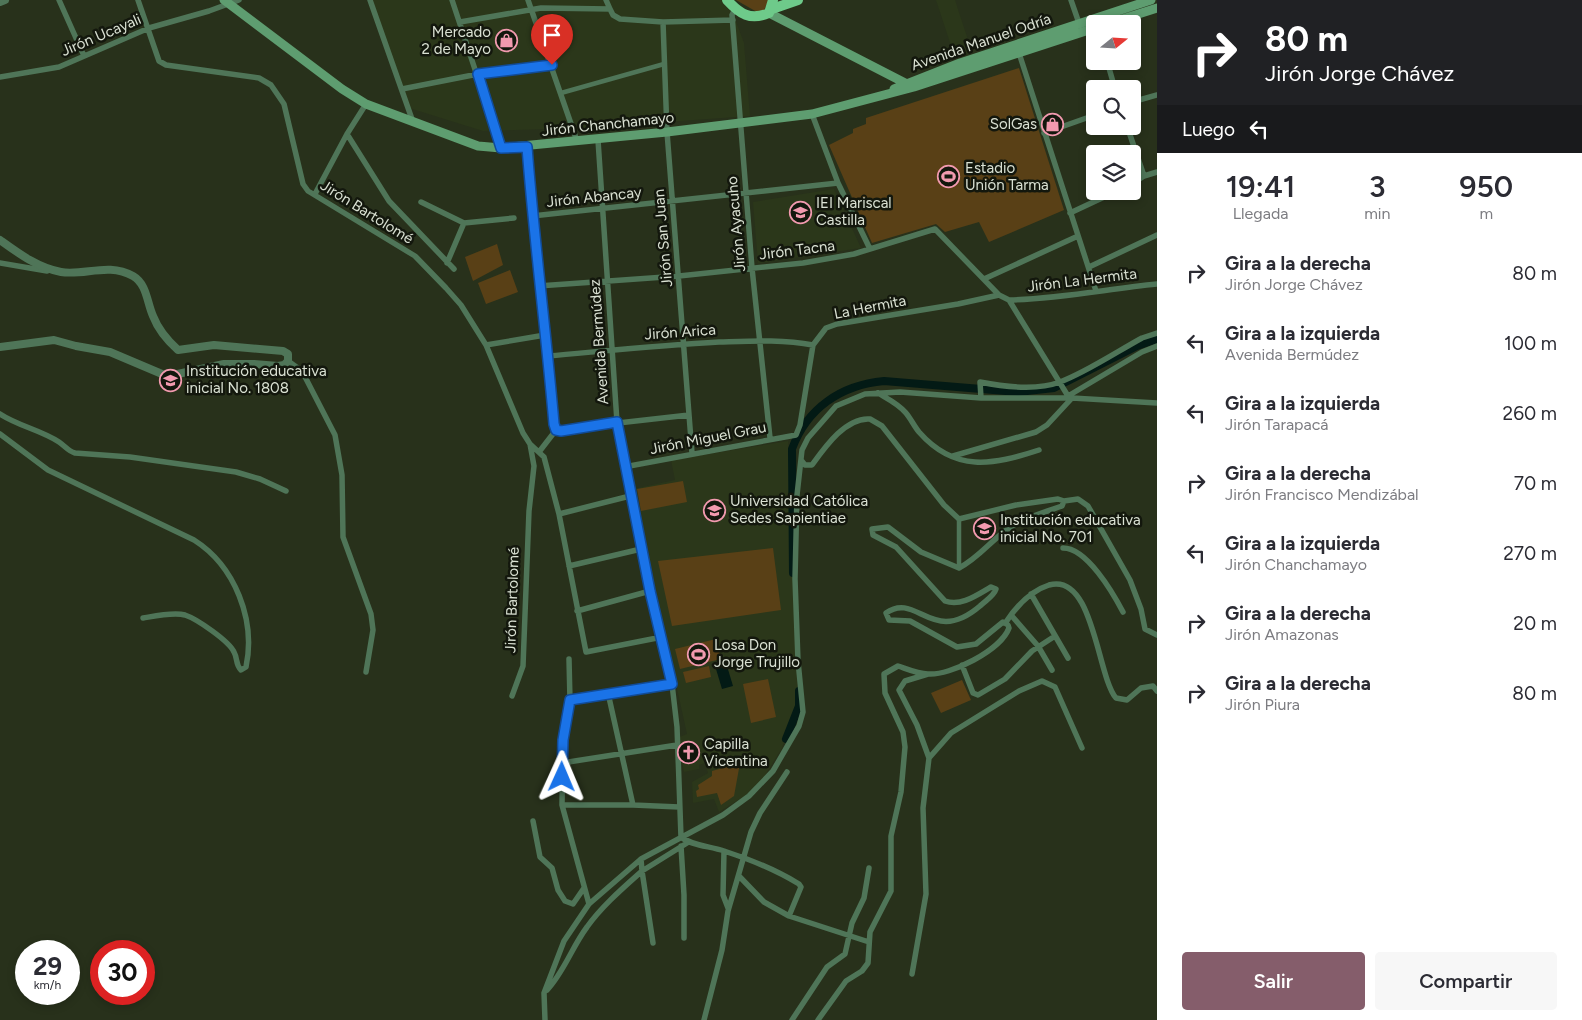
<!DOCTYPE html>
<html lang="es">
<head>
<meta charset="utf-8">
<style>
	body { margin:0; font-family:Figtree,sans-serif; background:#f7f7f7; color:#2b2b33; height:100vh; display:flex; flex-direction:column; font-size:19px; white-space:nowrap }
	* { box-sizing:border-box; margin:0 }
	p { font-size:16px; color:#7c7c81 }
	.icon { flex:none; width:28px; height:28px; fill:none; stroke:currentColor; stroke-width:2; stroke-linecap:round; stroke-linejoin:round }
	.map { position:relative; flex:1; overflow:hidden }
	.drawer { display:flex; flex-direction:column; background:#fff; width:425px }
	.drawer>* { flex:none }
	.top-card { background:#202124; color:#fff; overflow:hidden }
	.needle { width:32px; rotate:72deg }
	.buttons { position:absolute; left:1086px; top:15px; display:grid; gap:10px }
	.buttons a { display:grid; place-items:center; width:55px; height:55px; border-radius:5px; background:#fff; box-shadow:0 2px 8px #0003; font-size:25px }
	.speed { position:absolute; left:15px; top:940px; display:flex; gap:10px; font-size:25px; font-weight:700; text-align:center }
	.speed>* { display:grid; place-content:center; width:65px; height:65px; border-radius:50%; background:#fff; box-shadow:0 2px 8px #0003; line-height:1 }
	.speed small { font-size:12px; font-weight:400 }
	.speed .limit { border:8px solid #d22; background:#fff; color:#111 }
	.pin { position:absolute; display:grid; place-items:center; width:42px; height:42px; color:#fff; margin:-51px -21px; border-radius:50% 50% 50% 0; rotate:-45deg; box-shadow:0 0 5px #0007 }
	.pin .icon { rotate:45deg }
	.me { position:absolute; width:55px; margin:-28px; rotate:1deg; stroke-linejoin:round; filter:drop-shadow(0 0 4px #0008) }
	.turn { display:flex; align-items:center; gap:18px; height:105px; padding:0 25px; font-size:22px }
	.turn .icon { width:65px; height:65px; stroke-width:2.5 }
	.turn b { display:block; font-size:35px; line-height:42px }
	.then { display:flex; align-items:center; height:48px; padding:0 25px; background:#0003; gap:10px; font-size:19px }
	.eta { display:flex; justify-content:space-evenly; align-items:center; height:85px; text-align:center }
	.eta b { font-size:30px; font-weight:600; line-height:35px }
	.action { display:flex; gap:10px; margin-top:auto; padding:10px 25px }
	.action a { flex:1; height:58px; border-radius:5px; background:#855d6b; color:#fff; font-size:20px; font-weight:600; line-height:58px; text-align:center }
	.action a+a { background:#f7f7f7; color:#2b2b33 }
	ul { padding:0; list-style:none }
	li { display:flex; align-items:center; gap:15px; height:70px; padding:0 25px }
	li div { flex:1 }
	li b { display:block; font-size:19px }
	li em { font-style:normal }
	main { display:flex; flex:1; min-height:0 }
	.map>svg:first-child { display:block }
</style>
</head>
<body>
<main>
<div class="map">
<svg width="1157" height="1020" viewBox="0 0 1157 1020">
	<rect width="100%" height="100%" fill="#28311b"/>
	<path fill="#2b371a" d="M369,0H728L744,43L750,116L582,128L483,131L406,107Z
		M936,0H955L972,52L955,58Z
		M834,189L861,248L758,263L753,202Z
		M788,441L798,699L782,748L764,777L745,796L719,812L714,799L693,803L692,782L708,773L705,763L699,765V769L684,772L677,738L687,734L633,489L675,480L671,460Z"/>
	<path fill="#594016" d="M736,0H769L764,10L757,12Z
		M1019,68L1064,210L989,242L979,222L945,232L936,224L872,243L829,145L853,133V129L866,124V118Z
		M497,244L503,265L473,281L465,257Z
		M510,270L518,292L486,304L478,283Z
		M683,481L687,502L641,511L637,489Z
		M773,548L781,610L672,626L658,561Z
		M716,639L721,659L680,669L675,649Z
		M709,666L711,677L686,683L683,672Z
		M768,679L776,717L751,723L743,684Z
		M962,680L971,700L941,713L931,693Z
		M740,763L734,796L721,805L717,793L697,797L696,791L699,789L698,785L712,776V771Z"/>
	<path fill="#031a15" d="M727,666L733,686L722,689L716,669Z"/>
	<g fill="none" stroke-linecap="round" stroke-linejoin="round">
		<path stroke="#031a15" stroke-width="8" d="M793,573L792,449C807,408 841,385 884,381L1018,392L1054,388L1137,346L1157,339
			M786,739L799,706V691"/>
		<path stroke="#4f7558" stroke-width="4.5" d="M561,93L664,64
			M959,519V568"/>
		<path stroke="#4f7558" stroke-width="5.5" d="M59,0L84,56
			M138,0L159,61L166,65L259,78L271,85L284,104L303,184L308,191L415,256L446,288L461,305L486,345L523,433L530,444L544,457L559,514L586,652L662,637
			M370,0L413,122
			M452,0L501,148
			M528,0L577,141
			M606,0L610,9
			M1071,0L1080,26
			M735,9L732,15L752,268L770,438
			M460,22L541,8L610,9L613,15L620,19L663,22L733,20
			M663,22L667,132L692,453
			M1019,53L1096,291
			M1107,61L1115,89
			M0,77L59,67L149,28L209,11L239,0
			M402,89L478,74L552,65
			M1132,102L1157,95
			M812,114L838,183L870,249
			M1127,126L1144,176
			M1044,133L1095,115
			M347,134L389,201L454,269
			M598,140L617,422L650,591L672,684L677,727L681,837
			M527,147L538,286L556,430
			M1132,184L1144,176L1157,172
			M315,194L347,134L366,104
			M421,202L464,223
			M1070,213L1117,191
			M532,216L838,183
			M464,223L514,218
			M0,263L47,271
			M447,263L464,223
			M1089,267L1157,235
			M984,279L1078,236
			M538,286L679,276L803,263L854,254L935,229L999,295L1009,300L1068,396L1072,398
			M1009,300C1059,299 1107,289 1157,284
			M486,345L545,335
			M548,356C605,351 662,345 719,342C750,341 782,339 813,345
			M288,361L302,371L335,435L342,475L343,537L371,614L373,630L366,672
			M878,393C888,399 899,404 906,413C911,419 914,426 919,432C955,473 993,465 1039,450
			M1068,396L1142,352L1157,346
			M981,398L980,382C1005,387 1036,391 1060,382C1085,373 1118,351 1142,338L1157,333
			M0,414C18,426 41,430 59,442C65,446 68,451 75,453L130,457L236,472L260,479L286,491
			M556,430L689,415
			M0,434L48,470L194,540C235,566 256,620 246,667L241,670C235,664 238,659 234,652C229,641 197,619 185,615C173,612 155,616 143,618
			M539,452L556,430
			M953,456L1036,432L1047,425L1072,398
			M801,460L805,465H812C825,447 846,417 870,419L882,426L944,505L959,519L1016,505L1058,499L1064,501L1062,506C1042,513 1021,519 1005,531C989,543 977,559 959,568L921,552L888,527L872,529L873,535L896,547L945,601C961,607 977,595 991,587L996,589C994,596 986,600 980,606C932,647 917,591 886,613L889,620L910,621L957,647L976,644L1003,622L1008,625L1009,628C1001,650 950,676 928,674C918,674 907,669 898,666L884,674L885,693L903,732L905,747L901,792L891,836V891L870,932L868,963L862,971L846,981L818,1020
			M624,467L796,435L800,425L813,345L826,328L837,324L958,304L999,295
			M1064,501L1078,499L1088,506L1130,580L1141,609L1145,629L1157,635
			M559,514L630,496
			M1063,548C1087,548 1113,593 1123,612
			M569,566L641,549
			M1031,594L1068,658
			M577,611L650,591
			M1011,615L1038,646L1052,670
			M1006,622C1016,607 1030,591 1049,585C1094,572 1097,676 1116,698L1127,700L1141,688L1153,686L1157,691
			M569,659L570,701L563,740L562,805L589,904
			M962,665L973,693L978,695L1005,679L1032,651L1055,636
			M608,693L633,805
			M512,696L523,666L529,511L534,466L530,444
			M570,701L672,684
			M929,758L951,733L1019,691L1042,681L1055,687L1082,748
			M562,763L677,745
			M562,805H633L679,807
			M533,821L540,857L552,868L558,890L565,901L573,904L584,888
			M681,837C692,846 710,846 724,851C749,859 776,870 799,884L801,887L789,916
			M681,846L684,895V938
			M724,851L723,895L728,908
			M739,876L764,902L789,916L869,942
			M653,943L642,871L687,843
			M912,974L926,894L923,808L929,758L917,725L899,690L905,681L928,674
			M547,990C564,972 572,947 587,927C602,906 623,888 642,871L641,859
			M545,1020L544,993L564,941L589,904L641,859L723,815L749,796L773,771L799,726L803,712L798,661L795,579L797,495L802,450L808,438L836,406L865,394L900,392L981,398H1072L1157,403
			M704,1020L722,950L728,911L751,832L760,813L787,772
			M792,1020L827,967L845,954L852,923L864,898L869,868"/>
		<path stroke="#4f7558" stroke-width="8" d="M0,2L5,0
			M0,240C18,253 38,268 61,272C85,276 108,262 133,276C147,284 147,303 153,316C158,329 168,341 178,350L214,345L283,351L288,354V361L284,365L278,366L254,364H224L173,375L162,374L110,352L76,346L54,340L0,347"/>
		<path stroke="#5e9d70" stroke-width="9" d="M224,0L342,89L366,104L478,146L501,148L667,132L812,114L914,87L1095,28
			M769,13L909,85
			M1107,24L1157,8
			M894,89L960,63L1151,0"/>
		<path stroke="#6eca8a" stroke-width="10" d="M727,0C740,14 750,21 769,13L773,0
			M772,9L798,0"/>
	</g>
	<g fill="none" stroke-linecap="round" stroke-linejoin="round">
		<defs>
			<path id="route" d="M552,65L478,74L501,148L527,147C534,239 546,331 554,424L556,430L561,431L617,422L650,591L672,684L570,700L563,740L562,777"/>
		</defs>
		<use href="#route" stroke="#114b97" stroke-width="12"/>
		<use href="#route" stroke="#1a73e8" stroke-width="9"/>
	</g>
	<defs>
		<symbol id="shop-ring" viewBox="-11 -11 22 22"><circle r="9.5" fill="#13170d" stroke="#f29aaf" stroke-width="1.5"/><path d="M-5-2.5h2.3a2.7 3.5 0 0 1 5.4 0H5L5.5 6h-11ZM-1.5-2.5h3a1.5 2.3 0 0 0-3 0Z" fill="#f29aaf"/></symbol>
		<symbol id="stadium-ring" viewBox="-11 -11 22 22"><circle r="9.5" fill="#13170d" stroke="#f29aaf" stroke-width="1.5"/><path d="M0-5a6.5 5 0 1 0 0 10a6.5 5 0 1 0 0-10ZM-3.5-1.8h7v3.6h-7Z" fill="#f29aaf"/></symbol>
		<symbol id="school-ring" viewBox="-11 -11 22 22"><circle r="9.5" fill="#13170d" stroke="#f29aaf" stroke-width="1.5"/><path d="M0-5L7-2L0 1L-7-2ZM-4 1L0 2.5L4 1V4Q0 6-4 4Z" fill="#f29aaf"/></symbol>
		<symbol id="university-ring" viewBox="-11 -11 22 22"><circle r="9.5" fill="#13170d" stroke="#f29aaf" stroke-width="1.5"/><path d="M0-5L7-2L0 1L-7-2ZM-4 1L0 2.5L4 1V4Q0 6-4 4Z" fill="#f29aaf"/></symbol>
		<symbol id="church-ring" viewBox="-11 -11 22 22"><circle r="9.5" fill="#13170d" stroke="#f29aaf" stroke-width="1.5"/><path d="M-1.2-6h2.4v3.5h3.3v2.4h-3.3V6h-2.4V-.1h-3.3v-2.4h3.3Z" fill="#f29aaf"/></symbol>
	</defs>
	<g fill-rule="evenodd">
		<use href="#shop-ring" x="494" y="28" width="25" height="25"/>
		<use href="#shop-ring" x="1040" y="112" width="25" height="25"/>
		<use href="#stadium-ring" x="936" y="164" width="25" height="25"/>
		<use href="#school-ring" x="788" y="200" width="25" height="25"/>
		<use href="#school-ring" x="158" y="368" width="25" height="25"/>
		<use href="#university-ring" x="702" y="498" width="25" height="25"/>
		<use href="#school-ring" x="972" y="516" width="25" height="25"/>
		<use href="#stadium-ring" x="686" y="642" width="25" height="25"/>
		<use href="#church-ring" x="676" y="740" width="25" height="25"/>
	</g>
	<g text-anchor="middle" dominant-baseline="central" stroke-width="5" stroke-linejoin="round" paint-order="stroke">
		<g font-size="15" fill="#dae1d3" stroke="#13170d" text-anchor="start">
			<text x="491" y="32" text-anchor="end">Mercado<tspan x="491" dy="17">2 de Mayo</tspan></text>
			<text x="1037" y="124" text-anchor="end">SolGas</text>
			<text x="965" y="168">Estadio<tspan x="965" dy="17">Unión Tarma</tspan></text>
			<text x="816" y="203">IEI Mariscal<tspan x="816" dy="17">Castilla</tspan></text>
			<text x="186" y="371">Institución educativa<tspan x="186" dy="17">inicial No. 1808</tspan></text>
			<text x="730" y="501">Universidad Católica<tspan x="730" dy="17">Sedes Sapientiae</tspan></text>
			<text x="1000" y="520">Institución educativa<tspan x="1000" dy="17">inicial No. 701</tspan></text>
			<text x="714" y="645">Losa Don<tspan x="714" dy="17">Jorge Trujillo</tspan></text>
			<text x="704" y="744">Capilla<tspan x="704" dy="17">Vicentina</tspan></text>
		</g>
		<g font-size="15" fill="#dae1d3" stroke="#13170d">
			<text transform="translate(101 35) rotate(-23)">Jirón Ucayali</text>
			<text transform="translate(981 42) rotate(-19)">Avenida Manuel Odría</text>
			<text transform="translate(608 124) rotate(-6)">Jirón Chanchamayo</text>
			<text transform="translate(594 197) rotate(-6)">Jirón Abancay</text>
			<text transform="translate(367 212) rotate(32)">Jirón Bartolomé</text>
			<text transform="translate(736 224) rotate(-95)">Jirón Ayacuho</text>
			<text transform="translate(663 238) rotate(-95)">Jirón San Juan</text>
			<text transform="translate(797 250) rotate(-7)">Jirón Tacna</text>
			<text transform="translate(1082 280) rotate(-7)">Jirón La Hermita</text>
			<text transform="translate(870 307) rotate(-11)">La Hermita</text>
			<text transform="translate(680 332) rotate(-4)">Jirón Arica</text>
			<text transform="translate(599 342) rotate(-94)">Avenida Bermúdez</text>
			<text transform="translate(708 438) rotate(-11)">Jirón Miguel Grau</text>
			<text transform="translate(512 600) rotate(-88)">Jirón Bartolomé</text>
		</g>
	</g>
</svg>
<div class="buttons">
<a><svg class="needle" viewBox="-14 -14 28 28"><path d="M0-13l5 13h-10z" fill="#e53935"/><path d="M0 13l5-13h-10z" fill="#7c7c81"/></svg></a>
<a><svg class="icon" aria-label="search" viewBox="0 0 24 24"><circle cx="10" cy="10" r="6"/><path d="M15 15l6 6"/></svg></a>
<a><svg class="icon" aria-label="layers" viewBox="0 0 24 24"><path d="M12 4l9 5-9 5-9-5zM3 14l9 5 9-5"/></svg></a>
</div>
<div class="speed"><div>29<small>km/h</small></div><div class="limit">30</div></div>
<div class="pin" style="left:552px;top:65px;background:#d93025"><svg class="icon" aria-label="arrive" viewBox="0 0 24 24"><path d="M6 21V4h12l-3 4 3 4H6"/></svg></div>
<svg class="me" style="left:562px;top:777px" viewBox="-20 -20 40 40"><path d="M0-17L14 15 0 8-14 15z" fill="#1a73e8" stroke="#fff" stroke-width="4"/></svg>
</div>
<section class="drawer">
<div class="top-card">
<div class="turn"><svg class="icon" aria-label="right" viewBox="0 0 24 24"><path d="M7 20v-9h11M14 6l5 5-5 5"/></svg><div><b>80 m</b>Jirón Jorge Chávez</div></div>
<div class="then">Luego<svg class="icon" aria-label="left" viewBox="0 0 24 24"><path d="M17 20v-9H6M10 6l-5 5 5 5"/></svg></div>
</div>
<div class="eta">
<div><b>19:41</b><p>Llegada</p></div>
<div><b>3</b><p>min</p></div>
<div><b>950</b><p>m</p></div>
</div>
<ul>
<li><svg class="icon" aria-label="right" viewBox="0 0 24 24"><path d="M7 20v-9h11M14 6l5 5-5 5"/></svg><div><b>Gira a la derecha</b><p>Jirón Jorge Chávez</p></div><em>80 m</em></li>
<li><svg class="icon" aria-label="left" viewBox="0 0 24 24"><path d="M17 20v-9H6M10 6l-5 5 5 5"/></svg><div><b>Gira a la izquierda</b><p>Avenida Bermúdez</p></div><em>100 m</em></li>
<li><svg class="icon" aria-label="left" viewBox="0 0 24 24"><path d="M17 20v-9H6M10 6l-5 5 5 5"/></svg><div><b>Gira a la izquierda</b><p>Jirón Tarapacá</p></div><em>260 m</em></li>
<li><svg class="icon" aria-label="right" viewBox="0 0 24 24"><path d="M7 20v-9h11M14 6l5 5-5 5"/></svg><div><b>Gira a la derecha</b><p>Jirón Francisco Mendizábal</p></div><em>70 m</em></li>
<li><svg class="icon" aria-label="left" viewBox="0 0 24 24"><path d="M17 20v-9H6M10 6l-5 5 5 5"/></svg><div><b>Gira a la izquierda</b><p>Jirón Chanchamayo</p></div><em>270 m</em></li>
<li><svg class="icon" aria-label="right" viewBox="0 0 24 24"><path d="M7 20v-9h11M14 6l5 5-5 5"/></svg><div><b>Gira a la derecha</b><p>Jirón Amazonas</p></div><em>20 m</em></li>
<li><svg class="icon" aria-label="right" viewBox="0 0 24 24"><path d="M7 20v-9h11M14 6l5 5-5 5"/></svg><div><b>Gira a la derecha</b><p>Jirón Piura</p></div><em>80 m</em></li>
</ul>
<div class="action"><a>Salir</a><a>Compartir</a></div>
</section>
</main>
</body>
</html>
